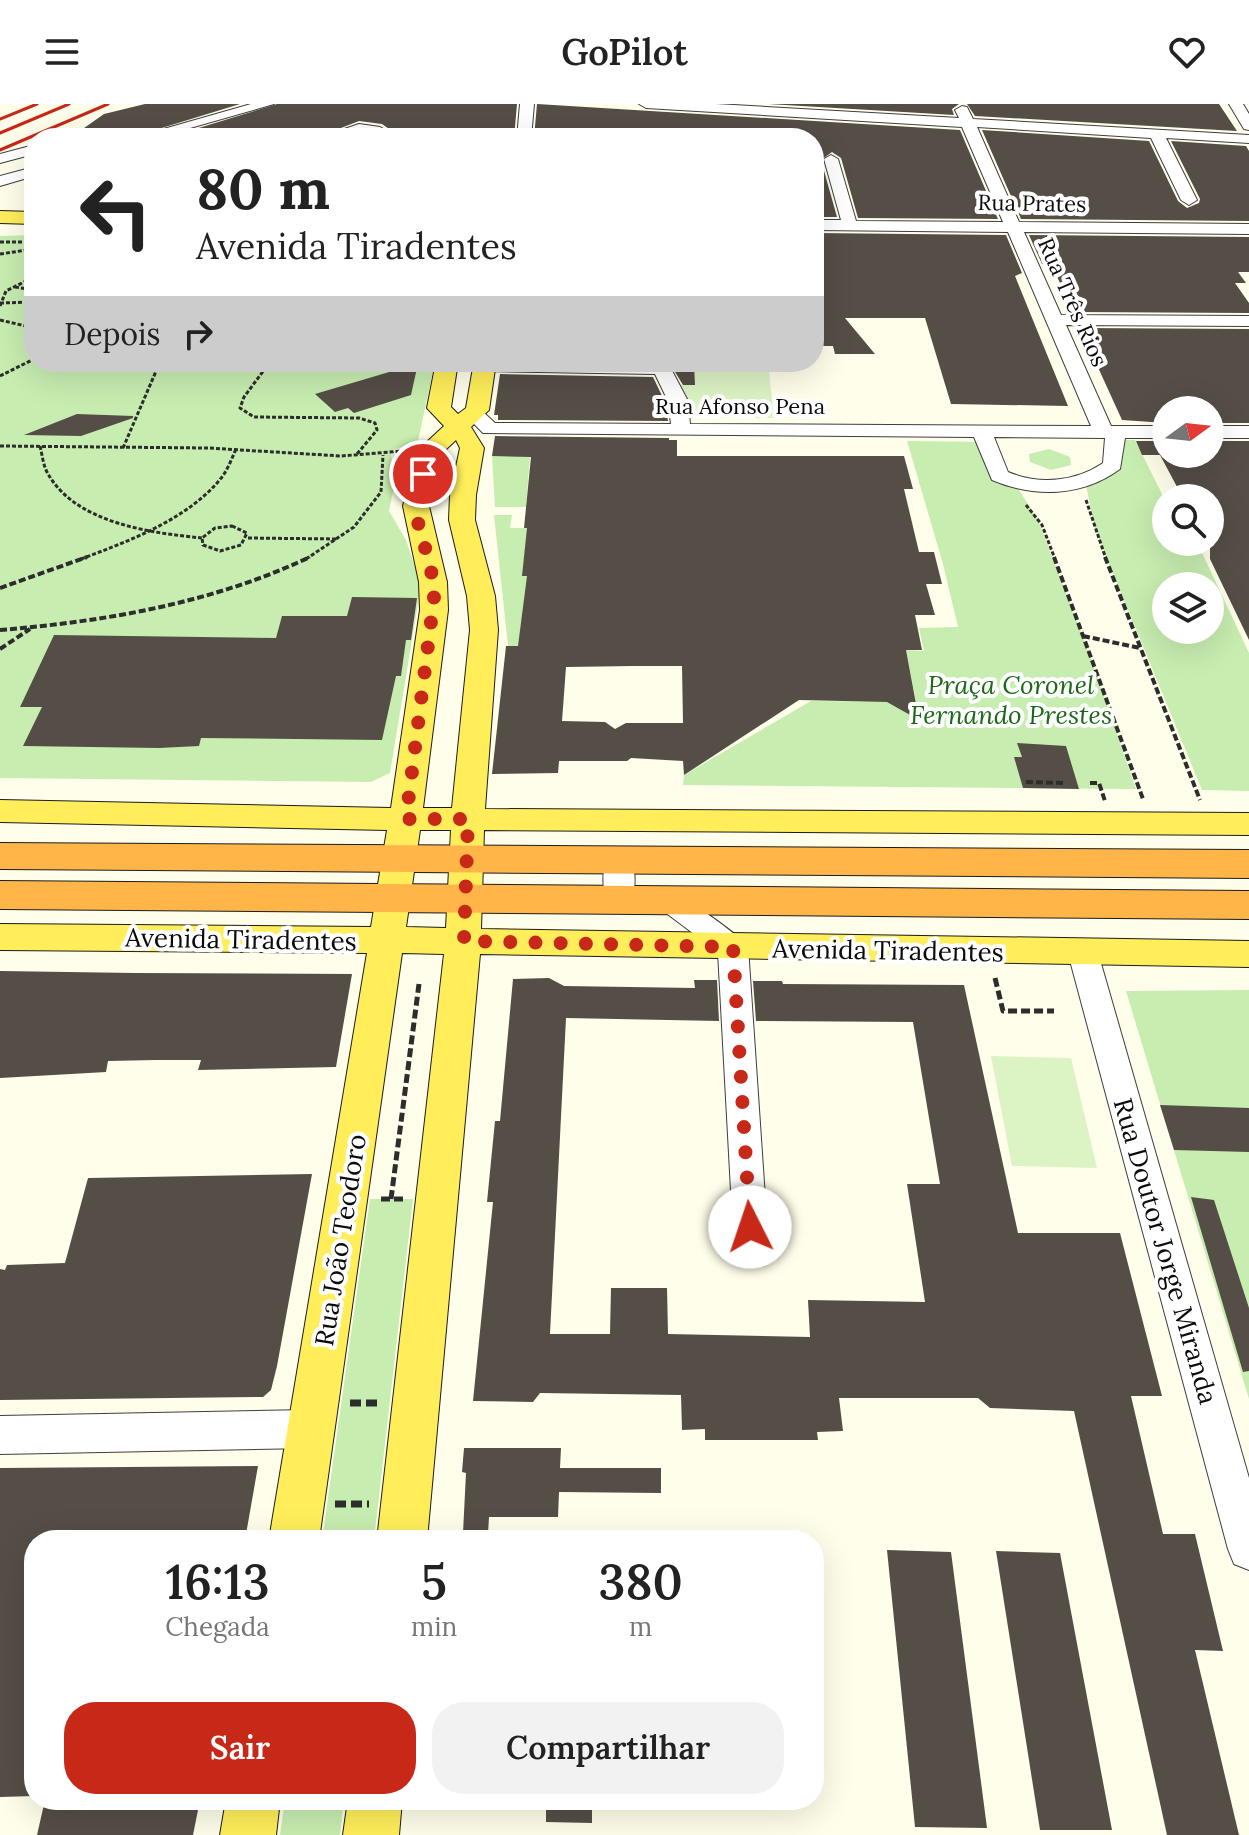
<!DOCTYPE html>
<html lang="pt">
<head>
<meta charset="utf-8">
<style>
	body { margin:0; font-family:Lora,serif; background:#f2f2f2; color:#222; height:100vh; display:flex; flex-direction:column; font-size:30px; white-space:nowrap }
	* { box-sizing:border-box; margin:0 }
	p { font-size:26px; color:#767676 }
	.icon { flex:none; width:44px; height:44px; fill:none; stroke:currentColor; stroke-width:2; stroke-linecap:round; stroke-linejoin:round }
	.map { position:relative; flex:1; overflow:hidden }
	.details { position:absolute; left:24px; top:1426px; width:800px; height:280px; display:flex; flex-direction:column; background:#fff; border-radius:32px; box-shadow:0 8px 32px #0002 }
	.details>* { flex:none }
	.hud { position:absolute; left:24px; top:24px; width:800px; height:244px; border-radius:32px; box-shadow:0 8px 32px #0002; background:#fff; color:#222; overflow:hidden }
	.needle { width:52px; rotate:75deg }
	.fabs { position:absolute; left:1152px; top:292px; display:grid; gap:16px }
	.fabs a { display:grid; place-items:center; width:72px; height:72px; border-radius:50%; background:#fff; box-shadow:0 8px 32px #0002; font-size:40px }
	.pin { position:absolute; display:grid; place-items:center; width:68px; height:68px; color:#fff; margin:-34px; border:4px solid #fff; border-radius:50%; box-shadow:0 2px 8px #0007 }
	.me { position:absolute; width:88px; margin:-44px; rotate:356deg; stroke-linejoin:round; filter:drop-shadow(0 0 6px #0008) }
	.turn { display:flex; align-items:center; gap:28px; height:168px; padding:0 40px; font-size:36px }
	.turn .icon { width:104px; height:104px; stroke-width:2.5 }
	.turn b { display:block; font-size:56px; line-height:68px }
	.then { display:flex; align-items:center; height:76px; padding:0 40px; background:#0003; gap:16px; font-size:30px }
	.eta { display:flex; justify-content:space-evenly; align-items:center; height:136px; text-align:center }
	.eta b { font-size:48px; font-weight:600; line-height:56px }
	.action { display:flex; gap:16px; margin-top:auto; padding:16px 40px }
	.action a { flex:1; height:92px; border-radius:32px; background:#c72818; color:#fff; font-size:32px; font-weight:600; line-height:92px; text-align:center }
	.action a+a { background:#f2f2f2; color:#222 }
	header { display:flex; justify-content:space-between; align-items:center; height:104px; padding:0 40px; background:#fff; font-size:36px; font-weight:600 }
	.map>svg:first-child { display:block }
</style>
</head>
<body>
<header><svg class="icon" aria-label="menu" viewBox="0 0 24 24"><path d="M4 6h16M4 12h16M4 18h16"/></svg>GoPilot<svg class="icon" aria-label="heart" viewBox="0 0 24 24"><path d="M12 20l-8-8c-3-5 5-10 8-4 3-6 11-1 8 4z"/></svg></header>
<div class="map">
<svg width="1249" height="1731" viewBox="0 0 1249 1731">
	<rect width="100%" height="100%" fill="#fffeea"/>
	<path fill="#c7edb0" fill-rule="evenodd" d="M34,131V258H435L418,337L391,347L392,360L397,368L389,407L406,436L421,481L390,669L371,678L0,674V132Z
		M1123,336H1135L1166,398V438H1197L1249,549V687L1202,686L1095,425L1085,376L1110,365ZM1166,482H1210V526H1166Z
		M907,337L989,338L1038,416L1091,555L1136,685L683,681L684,671L811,597L916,598L906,546L924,547L919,524L958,523L943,460Z
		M1049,345L1070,353L1071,361L1051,366L1030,358L1029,350Z
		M492,352H530L526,403H495Z
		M494,411H512L510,424H532L521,542H508Z
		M1249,886V1295L1126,887Z
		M370,1095H413L374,1436H322Z
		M285,1696H344L340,1731H280Z"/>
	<path fill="#dcf3c3" d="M694,258H768L774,314L686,313L678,281H695Z
		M991,952L1071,954L1097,1064L1012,1062Z"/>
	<path fill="#554e47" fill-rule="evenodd" d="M145,0H240L129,34H80L77,29L104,10Z
		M277,0H517L514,34H402L382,20L359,17L315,34H166Z
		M537,0L960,26L998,115L858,114L841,54L832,48L821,56L837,113H814V34H534Z
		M768,0H959L952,5L954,11Z
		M967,0H1219L1237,27L975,12Z
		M982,26L1149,37L1178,97L1187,104L1199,99L1200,95L1171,37L1246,42L1249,47V117L1021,115Z
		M814,129L1006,131L1022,169L1015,172L1068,302L951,300L925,214H845L875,250H835L833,242H814Z
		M1029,131L1249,133V168H1238L1246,179H1235L1249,199V209L1073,208L1050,157L1042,160Z
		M1080,224L1249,225V319H1210V306H1166V319L1122,316Z
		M669,258H694L695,281H683Z
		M417,264L411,291L354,309L348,304L335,308L315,290L396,266Z
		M500,270L653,273L665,298L668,317L498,316V311H494Z
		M77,310L133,312V314L81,332L24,331Z
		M495,332L669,334V336H677V352H904L913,385H904L919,448H934L942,480H926L935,511H915L922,546H906L919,616L887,598L799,596L684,671L683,657L631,654L627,657H559L558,669L492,670L506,542H518L527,472H522L527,424H524L531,353L492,352ZM633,562H682L683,619H626L615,625L605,618L562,617L566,563Z
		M1136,337H1166V350H1210V337H1249V536L1210,455V394H1183L1160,351H1142Z
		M352,493L417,494L411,536H406L401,572H396L382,636L201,634L199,642L159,644L23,642L42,603H20L54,531L276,534L282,512H347Z
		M1017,639L1066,642L1079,685L1023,684L1014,653H1022Z
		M0,867L135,869L352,870L336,963L198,966L201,956H156L108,957L106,968L0,974Z
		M549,874L564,882L695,884L694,876H717L719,917L566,914L550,1230H610L611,1184H667L668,1230L810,1233L808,1196L925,1198L907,1080H940L913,918L756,917L753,877H782L783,880L964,881L1018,1129H1120L1162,1292H1131L1163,1430H1195L1223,1547L1195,1546L1239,1731H1167L1074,1307L990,1304L978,1294H839L843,1327L817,1328L818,1336H705V1325L682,1326L681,1291L540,1289L533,1298L473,1297L493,1098H487L495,1017H500L513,875Z
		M1160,1001L1249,1004V1048L1174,1046Z
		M312,1070L277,1262L271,1286L263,1293L0,1296V1165L5,1166L7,1161L65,1159L88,1074Z
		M1191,1093L1214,1096L1249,1204V1267L1243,1268Z
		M464,1344H561L560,1364H661V1389L559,1388L558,1413H489L488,1430L463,1429L466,1369L462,1368Z
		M258,1362L245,1436H34V1692L0,1693V1364Z
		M887,1446L951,1448L987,1724L915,1723Z
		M996,1447L1060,1449L1112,1726H1040Z
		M45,1696H200L193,1731H37Z
		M546,1696H592V1719L546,1718Z"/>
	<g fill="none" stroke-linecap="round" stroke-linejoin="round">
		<defs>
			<path id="minor" d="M251,0H274L155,34H132Z
				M520,0H534L531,34H517Z
				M639,0H716L959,14L955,6L962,2L967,3L973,15L1249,31V39L1166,34L1197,96L1189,101L1181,96L1151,34L977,23L1019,118L1249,120V130L1024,128L1061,211L1249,212V222L1066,221L1111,322H1166V334H1125L1120,365C1082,393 1034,394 992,376L974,333L483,329L464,310L467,306H481L495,319L671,320L668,297L655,270L484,267L477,265V258L669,261L688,297L690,320L1091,322L1008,128L814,126V116H841L824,55L831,51L838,55L856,117L1003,118L962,23L646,4ZM994,333L1105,334L1103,359C1075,378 1039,381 1008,368Z
				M1229,0H1243L1249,10V26L1244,25Z
				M359,20L380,23L399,34H382L367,28L318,34Z
				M69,30L75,31L77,34H62Z
				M34,41V50L0,59V50Z
				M34,63V72L0,82V72Z
				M1210,322H1249V334H1210Z
				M619,744L629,747C636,760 637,790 629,802L619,805L609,802C601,790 602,760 609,747Z
				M668,786C680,789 742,833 748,843L767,1123L762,1134L750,1138L738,1134L733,1123L718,848L658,803L654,796L658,789Z
				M1083,838L1093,841L1098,849L1249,1374V1466L1234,1460L1228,1445L1068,849L1073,841Z
				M311,1306L325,1312L330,1325L325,1338L311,1344L0,1350V1312Z"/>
			<path id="major" d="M0,107L34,108V120L0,119Z
				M436,258H458L451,303L458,310L466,304L474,258H496L489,306L471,323L484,344L476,391L475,416L495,492L498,526L485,705L1249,709V731L484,726L481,825L1249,837V863L480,850L427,1436H377L444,850L402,849L319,1436H269L367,849L0,846V820L371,823L387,726L0,718V696L391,704L420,506L419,478L403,402L416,348L444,322L427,304ZM456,336L460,344L450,391L449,416L467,492L470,526L452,704H423L448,506L447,478L429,402L440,351ZM420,726H451L446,824L406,823Z
				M226,1696H280L276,1731H220Z
				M348,1696H402L399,1731H343Z"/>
			<path id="highway" d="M0,739L1249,746V774L0,765Z
				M0,777L1249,787V815L0,805Z"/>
		</defs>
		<use href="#minor" stroke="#3e3e3e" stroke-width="2"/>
		<use href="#major" stroke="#1c1c1c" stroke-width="2"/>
		<use href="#highway" stroke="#1c1c1c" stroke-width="2"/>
		<path stroke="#2d2d2d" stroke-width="3" stroke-dasharray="4 2" stroke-linecap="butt" d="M0,138H34
			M0,150L34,145
			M15,183L34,186
			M0,199L34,198
			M0,202L6,187L34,173
			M0,216L34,224
			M270,258L244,293L240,304L254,313L359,314L375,319L377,326L357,350
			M0,272L34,255
			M0,342L208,344L341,352L402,347
			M40,342C42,350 43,359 46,366C72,419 151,429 202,434
			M123,344L160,258
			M1086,396L1106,455
			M1026,401L1042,421L1055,455
			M232,422L247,429L241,441L220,447L203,441L202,434L215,424Z
			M248,434L338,435
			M81,455C129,437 189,415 222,373C228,365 232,354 236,345
			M306,455L354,423L381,388L383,351"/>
		<path stroke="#2d2d2d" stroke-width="4" stroke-dasharray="7 3" stroke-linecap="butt" d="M1054,453L1143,695
			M1105,453L1200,696
			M0,484L87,453
			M0,526C108,517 212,499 310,453
			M1083,532L1140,544
			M0,545L30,525
			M1026,678L1063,679
			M1090,679H1099L1105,697"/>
		<path stroke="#2d2d2d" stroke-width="5" stroke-dasharray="9 4" stroke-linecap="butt" d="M995,874L1003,907H1054
			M381,1095H403
			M391,1095L419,880"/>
		<path stroke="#2d2d2d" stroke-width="7" stroke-dasharray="11 5" stroke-linecap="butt" d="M350,1299H380
			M335,1400H369"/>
		<use href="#minor" fill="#fff" fill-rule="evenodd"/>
		<use href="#major" fill="#ffee5a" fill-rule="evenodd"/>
		<use href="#highway" fill="#ffb548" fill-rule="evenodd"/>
		<path stroke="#c72818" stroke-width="3" d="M0,15L37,0
			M0,29L69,0
			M0,46L108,0"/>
	</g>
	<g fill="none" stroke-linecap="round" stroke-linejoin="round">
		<path stroke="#c72818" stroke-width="14" stroke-dasharray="0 25.2" d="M423,370L417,415L431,465L434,494L406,715H468L464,837L733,843L750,1123"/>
	</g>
	<g text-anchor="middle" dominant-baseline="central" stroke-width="8" stroke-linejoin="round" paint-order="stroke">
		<g font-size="22" fill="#0b0b0b" stroke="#fff">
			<text transform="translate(1032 99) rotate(1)">Rua Prates</text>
			<text transform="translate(1073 198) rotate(66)">Rua Três Rios</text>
			<text x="740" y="302">Rua Afonso Pena</text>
		</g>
		<g font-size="26" font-style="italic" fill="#1c6817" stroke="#fff">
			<text x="1011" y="580">Praça Coronel<tspan x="1011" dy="30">Fernando Prestes</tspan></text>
		</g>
		<g font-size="26" fill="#0b0b0b" stroke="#fff">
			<text transform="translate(241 835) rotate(1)">Avenida Tiradentes</text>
			<text transform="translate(888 846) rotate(1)">Avenida Tiradentes</text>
			<text transform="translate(340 1136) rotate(-81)">Rua João Teodoro</text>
			<text transform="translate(1166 1147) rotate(74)">Rua Doutor Jorge Miranda</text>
		</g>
	</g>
</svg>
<div class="fabs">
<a><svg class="needle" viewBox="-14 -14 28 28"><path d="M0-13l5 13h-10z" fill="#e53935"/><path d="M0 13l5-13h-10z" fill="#767676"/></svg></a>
<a><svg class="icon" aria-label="search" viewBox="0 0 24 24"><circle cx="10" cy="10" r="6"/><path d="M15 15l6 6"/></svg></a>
<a><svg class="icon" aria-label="layers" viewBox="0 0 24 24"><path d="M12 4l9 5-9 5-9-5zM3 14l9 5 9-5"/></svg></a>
</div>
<div class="pin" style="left:423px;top:370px;background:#d93025"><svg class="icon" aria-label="arrive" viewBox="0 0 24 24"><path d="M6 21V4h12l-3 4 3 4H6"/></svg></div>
<svg class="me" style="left:750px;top:1123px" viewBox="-20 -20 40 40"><circle r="19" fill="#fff"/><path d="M0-13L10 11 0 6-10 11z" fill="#c72818"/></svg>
<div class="hud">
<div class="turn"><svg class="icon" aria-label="left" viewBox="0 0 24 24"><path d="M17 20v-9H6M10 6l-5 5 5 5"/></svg><div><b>80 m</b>Avenida Tiradentes</div></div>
<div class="then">Depois<svg class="icon" aria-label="right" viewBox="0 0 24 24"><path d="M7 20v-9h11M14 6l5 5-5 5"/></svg></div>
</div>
<section class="details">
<div class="eta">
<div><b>16:13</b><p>Chegada</p></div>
<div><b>5</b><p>min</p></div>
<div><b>380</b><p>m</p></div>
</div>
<div class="action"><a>Sair</a><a>Compartilhar</a></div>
</section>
</div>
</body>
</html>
